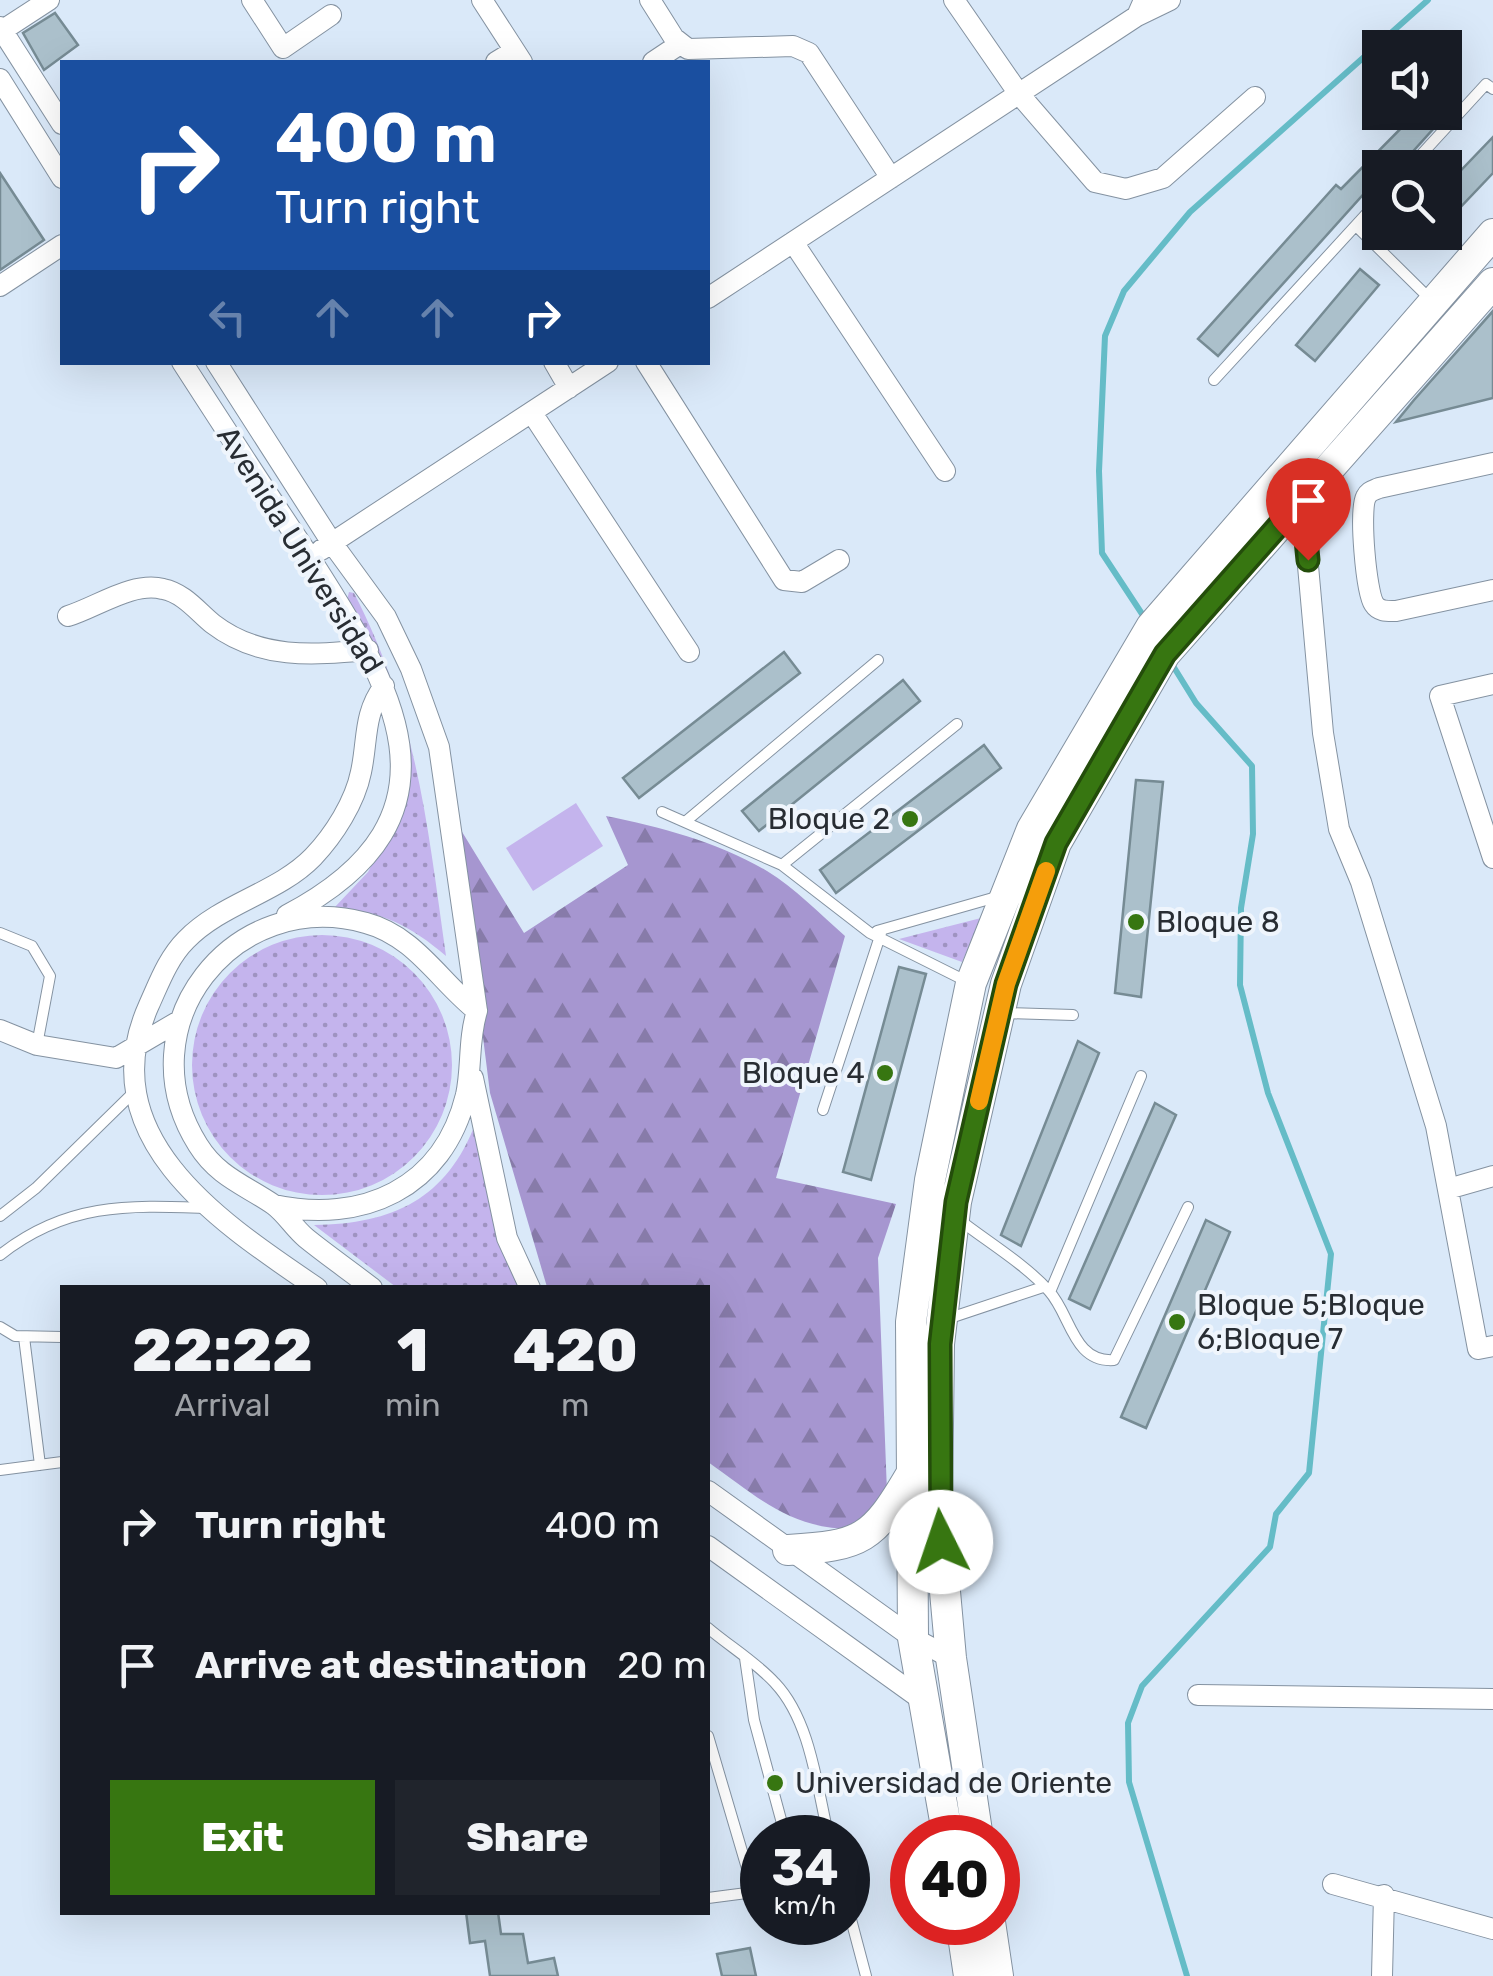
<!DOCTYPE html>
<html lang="en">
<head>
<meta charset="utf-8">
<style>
	body { margin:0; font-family:Rubik,sans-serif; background:#20242c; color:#f1f3f6; height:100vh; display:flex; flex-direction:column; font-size:38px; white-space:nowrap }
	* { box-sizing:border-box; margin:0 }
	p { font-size:32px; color:#9ea1a6 }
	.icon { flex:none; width:55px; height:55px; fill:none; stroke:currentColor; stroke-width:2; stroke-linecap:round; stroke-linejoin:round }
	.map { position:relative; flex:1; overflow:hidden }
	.panel { position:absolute; left:60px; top:1285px; width:650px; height:630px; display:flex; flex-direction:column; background:#171b24; border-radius:0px; box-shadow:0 10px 40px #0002 }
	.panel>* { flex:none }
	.banner { position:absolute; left:60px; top:60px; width:650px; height:305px; border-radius:0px; box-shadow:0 10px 40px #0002; background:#1a4fa0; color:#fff; overflow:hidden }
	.tools { position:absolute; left:1362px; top:30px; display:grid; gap:20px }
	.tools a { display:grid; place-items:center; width:100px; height:100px; border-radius:0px; background:#171b24; box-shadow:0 10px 40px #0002; font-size:50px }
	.speed { position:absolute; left:740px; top:1815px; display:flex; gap:20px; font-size:50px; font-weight:700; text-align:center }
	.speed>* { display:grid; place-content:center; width:130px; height:130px; border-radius:50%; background:#171b24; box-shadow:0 10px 40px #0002; line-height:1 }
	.speed small { font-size:25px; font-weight:400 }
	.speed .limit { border:15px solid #d22; background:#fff; color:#111 }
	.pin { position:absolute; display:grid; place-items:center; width:85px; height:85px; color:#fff; margin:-102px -42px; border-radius:50% 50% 50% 0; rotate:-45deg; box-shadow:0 0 10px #0007 }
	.pin .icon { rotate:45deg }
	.me { position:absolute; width:110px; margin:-55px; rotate:356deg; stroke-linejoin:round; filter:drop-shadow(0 0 8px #0008) }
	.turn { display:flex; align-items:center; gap:35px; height:210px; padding:0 50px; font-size:45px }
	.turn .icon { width:130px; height:130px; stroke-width:2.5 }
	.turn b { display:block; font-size:70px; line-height:85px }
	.lanes { display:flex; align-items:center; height:95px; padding:0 50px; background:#0003; justify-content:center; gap:50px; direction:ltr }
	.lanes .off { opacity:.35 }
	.eta { display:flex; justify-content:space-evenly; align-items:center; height:170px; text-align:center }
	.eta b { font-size:60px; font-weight:800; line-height:70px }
	.cta { display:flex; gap:20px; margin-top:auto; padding:20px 50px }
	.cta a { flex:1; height:115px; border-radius:0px; background:#377611; color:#fff; font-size:40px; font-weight:800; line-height:115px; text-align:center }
	.cta a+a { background:#20242c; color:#f1f3f6 }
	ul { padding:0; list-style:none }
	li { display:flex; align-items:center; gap:30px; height:140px; padding:0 50px }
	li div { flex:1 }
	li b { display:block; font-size:38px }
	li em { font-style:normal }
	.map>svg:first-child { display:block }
</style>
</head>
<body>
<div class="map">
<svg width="1493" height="1976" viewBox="0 0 1493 1976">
	<defs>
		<pattern id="grass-dots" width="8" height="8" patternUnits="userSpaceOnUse" patternTransform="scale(2.5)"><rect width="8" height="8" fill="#c4b4ed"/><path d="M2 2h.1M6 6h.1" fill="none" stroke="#9f93c1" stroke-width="1.8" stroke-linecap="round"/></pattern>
		<pattern id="forest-firs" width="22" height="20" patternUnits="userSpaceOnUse" patternTransform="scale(2.5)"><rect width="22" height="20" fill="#a696d0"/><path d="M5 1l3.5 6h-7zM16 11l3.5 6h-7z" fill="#877ba9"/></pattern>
	</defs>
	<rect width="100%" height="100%" fill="#dae9f9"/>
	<path fill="url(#grass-dots)" d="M349,592L354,593C417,716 427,822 446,956C411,926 380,910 334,908L368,872L383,843L398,765L347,600Z
		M981,918L962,962L899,939Z
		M192 1065a130 130 0 1 1 260 0a130 130 0 1 1-260 0Z
		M476,1122L493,1222L518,1287H396L314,1225C393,1224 447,1199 476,1122Z"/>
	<path fill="url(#forest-firs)" d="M606,816C661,827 718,842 767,871C795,888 820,914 845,936L776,1178L896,1204L878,1258L887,1492L856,1529C791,1530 759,1498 708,1462V1288L547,1287L490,1093L456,822L524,933L628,865Z"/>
	<path fill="#c4b4ed" d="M576,803L603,846L533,891L506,848Z"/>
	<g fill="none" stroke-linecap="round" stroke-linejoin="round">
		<path stroke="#65bcc7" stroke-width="6" d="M1146,620L1102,553L1099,471L1105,336L1124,291L1190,212L1428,0
			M1170,661L1196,703L1252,766L1253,834L1241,908L1240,985L1268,1093L1331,1254L1309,1473L1276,1514L1270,1547L1142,1686L1128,1723L1129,1782L1187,1976"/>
	</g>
	<path fill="#abc0cb" stroke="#768b94" stroke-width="2.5" d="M55,13L78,45L44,70L23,33Z
		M1417,112H1437L1443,118L1398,168H1380V190L1370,187L1218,356L1198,339L1336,185L1341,189Z
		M1493,137V173L1453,215L1445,208V187Z
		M0,173L44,240L0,270Z
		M1360,269L1379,285L1315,361L1296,345Z
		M1493,311V398L1396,422L1414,400Z
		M784,652L800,673L639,798L623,778Z
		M903,680L920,701L759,831L742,811Z
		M984,745L1001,768L836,893L820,870Z
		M1136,780L1163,782L1141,997L1115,993Z
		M899,967L926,974L871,1180L843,1172Z
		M1078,1041L1099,1053L1021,1246L1001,1235Z
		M1155,1103L1176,1115L1090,1309L1069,1299Z
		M1206,1220L1230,1232L1146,1428L1121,1417Z
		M466,1912H498L501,1934H523L528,1963L554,1958L558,1976H490L485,1941L470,1943Z
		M750,1948L756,1976H722L717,1954Z"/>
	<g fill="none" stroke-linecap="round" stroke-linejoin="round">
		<defs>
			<path id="lane" d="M1409,168L1486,84L1493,89
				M1356,226L1430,299
				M1214,380L1380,199
				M662,812L782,865L870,933L966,981
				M685,822L878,660
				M782,865L957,724
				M877,931L1000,896
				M0,933L32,946L50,976L37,1045
				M1005,1013L1073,1015
				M823,1110L882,930
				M0,1216L36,1188L134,1092
				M957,1218C986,1241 1025,1264 1049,1291C1071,1315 1073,1363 1114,1360L1188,1207
				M0,1255C66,1203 126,1205 207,1208
				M1050,1292L1141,1076
				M944,1320L1043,1287
				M0,1327L15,1336L62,1337
				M24,1337L40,1465
				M0,1470L62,1462
				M708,1628C729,1646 756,1662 775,1683C811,1721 817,1788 829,1838
				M745,1658L754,1720L786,1838
				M708,1736L754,1892
				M708,1898L762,1891
				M848,1908L866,1976"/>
			<path id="street" d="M252,0L283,48L331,15
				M482,0L522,62
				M650,0L674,38L688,49L793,46L809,53L891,178
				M954,0L1019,94L1095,182L1126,189L1163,178L1255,97
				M1137,16L1170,0
				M0,27L62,124
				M0,32L49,0
				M496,62L514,51
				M653,62L680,44
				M0,79L62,178
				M793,242L945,471
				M0,286L62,245
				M708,298L1137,16L1144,0
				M182,362C222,424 262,486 303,547C391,683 477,815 287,915
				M216,362L332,543L386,617L411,669L439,747L477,1011
				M554,362L569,388
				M646,362L784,580L802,582L839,560
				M532,413L689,652
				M1493,463L1379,488C1372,491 1369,491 1366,497C1359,510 1366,592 1374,604C1379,612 1388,611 1396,611L1493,590
				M1302,499L1323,733L1339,829L1361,882L1436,1126L1478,1349L1493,1346
				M321,550L608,362
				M68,616C97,607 133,581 163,589C184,593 198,612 213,624C260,660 313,655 368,650
				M1493,684L1440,696L1493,858
				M0,1030L37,1045L116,1058L179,1021
				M473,1078L507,1238L530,1288
				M1448,1189L1493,1176
				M274,1205C362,1224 443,1189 466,1095C472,1067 468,1040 477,1011C440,982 415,936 366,923C234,886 123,1026 198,1145C218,1177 245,1185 274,1205C286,1214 294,1228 306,1238C327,1255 350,1271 372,1288
				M317,1288C223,1224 89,1138 149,1005C159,983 168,958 186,940C222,903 278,893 313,857C334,835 355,802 361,772C368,740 363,714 384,686
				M708,1491L913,1638L951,1658
				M708,1546L925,1702
				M1198,1695L1493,1699
				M1333,1884L1493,1929
				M1382,1976L1384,1895"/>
			<path id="secondary" d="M788,1550C862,1546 873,1539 910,1476
				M948,1838L913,1638L911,1322L930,1180L971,983L1032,829L1151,627L1493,234
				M978,1838L951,1658L937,1503L939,1344L956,1202L1006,984L1056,843L1165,654L1493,283
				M961,1922L969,1976
				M990,1922L998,1976"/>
		</defs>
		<use href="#lane" stroke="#8492a1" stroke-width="12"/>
		<use href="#street" stroke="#8492a1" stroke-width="22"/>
		<use href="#secondary" stroke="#8492a1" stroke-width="32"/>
		<use href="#lane" stroke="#fff" stroke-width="10"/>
		<use href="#street" stroke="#fff" stroke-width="20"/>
		<use href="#secondary" stroke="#fff" stroke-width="30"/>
	</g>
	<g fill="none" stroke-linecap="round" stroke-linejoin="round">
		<defs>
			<path id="route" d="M941,1542L940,1344L956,1202L1006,984L1056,843L1165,654L1302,499L1308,560"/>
		</defs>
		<use href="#route" stroke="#244d0b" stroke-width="25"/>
		<use href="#route" stroke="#377611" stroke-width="18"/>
		<path stroke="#f59e0b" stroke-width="18" d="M979,1101L1006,984L1046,871"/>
	</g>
	<g fill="#377611" stroke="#eff5fc" stroke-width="4">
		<circle cx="910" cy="819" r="10"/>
		<circle cx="1136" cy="922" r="10"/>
		<circle cx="885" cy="1073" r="10"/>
		<circle cx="1177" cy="1322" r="10"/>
		<circle cx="775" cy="1783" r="10"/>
	</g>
	<g text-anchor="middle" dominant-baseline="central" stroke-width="8" stroke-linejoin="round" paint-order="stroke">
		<g font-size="30" fill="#282d33" stroke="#eff5fc">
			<text transform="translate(300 550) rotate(58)">Avenida Universidad</text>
		</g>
		<g font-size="30" fill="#282d33" stroke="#eff5fc" text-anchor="start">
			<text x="890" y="819" text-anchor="end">Bloque 2</text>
			<text x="1156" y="922">Bloque 8</text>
			<text x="865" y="1073" text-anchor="end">Bloque 4</text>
			<text x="1197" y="1305">Bloque 5;Bloque<tspan x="1197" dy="34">6;Bloque 7</tspan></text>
			<text x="795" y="1783">Universidad de Oriente</text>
		</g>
	</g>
</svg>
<div class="tools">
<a><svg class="icon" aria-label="sound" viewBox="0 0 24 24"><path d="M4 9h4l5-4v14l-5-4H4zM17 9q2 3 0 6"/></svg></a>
<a><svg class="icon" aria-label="search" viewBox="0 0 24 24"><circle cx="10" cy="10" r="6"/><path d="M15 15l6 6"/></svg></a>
</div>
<div class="speed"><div>34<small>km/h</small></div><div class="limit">40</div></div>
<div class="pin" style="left:1308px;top:560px;background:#d93025"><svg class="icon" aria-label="arrive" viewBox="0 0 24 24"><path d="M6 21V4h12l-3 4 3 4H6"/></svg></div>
<svg class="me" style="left:941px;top:1542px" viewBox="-20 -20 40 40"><circle r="19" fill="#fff"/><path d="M0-13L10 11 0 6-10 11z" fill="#377611"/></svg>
<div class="banner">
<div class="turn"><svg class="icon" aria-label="right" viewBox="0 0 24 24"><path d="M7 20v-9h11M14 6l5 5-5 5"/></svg><div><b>400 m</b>Turn right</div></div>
<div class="lanes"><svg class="icon off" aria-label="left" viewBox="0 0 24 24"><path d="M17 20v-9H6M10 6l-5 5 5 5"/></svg><svg class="icon off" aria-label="ahead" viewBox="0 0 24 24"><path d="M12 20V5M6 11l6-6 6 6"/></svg><svg class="icon off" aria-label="ahead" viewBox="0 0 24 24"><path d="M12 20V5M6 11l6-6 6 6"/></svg><svg class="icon" aria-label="right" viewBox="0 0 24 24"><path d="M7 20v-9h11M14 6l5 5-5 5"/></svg></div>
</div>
<section class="panel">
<div class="eta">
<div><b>22:22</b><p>Arrival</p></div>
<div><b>1</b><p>min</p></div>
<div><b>420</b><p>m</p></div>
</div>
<ul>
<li><svg class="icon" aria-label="right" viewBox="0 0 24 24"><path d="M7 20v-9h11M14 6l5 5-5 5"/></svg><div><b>Turn right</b></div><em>400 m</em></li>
<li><svg class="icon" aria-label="arrive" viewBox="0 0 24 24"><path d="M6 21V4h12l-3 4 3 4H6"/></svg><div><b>Arrive at destination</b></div><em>20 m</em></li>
</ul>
<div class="cta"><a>Exit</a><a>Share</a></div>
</section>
</div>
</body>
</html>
